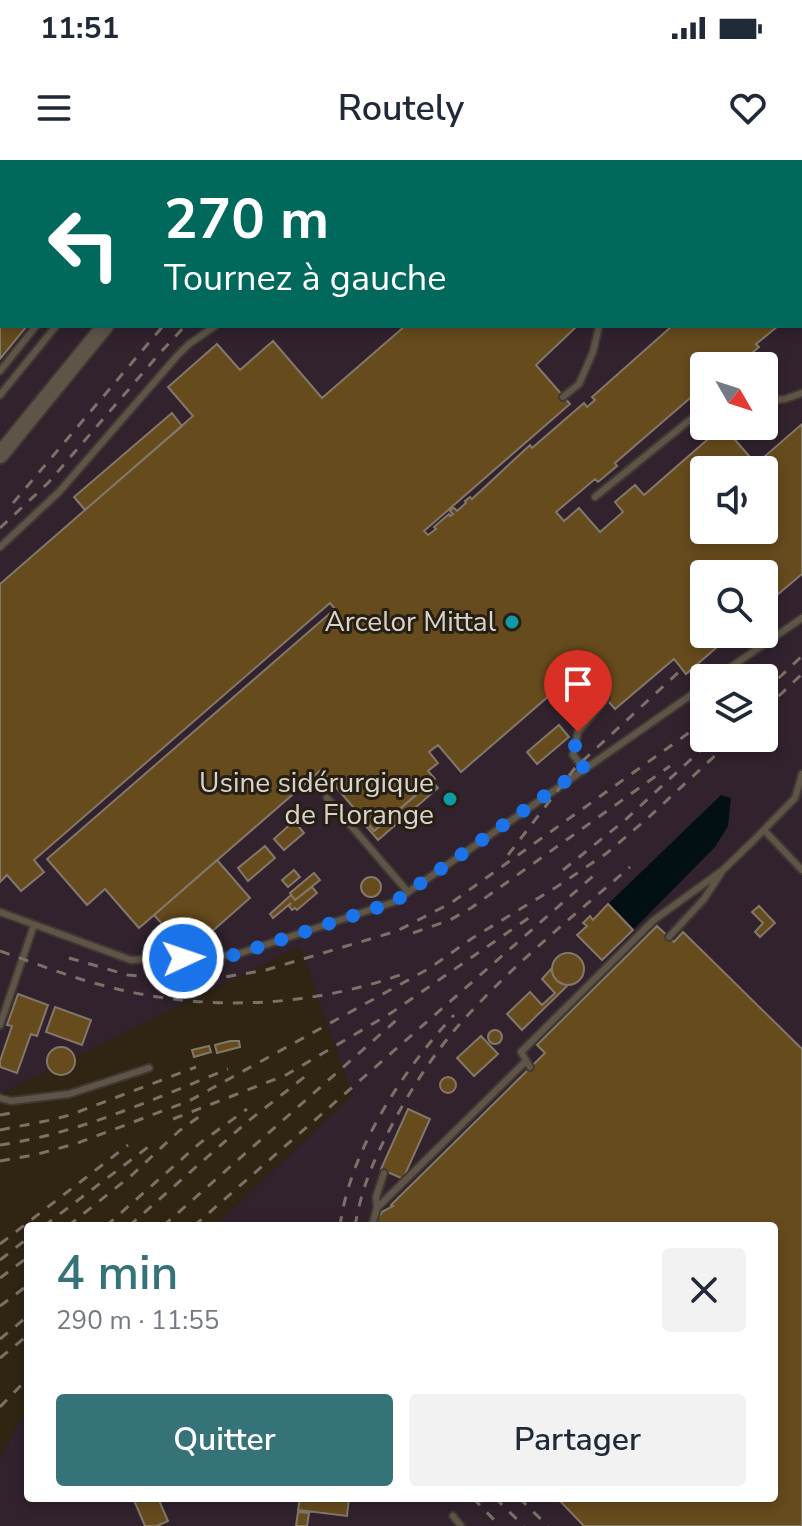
<!DOCTYPE html>
<html lang="fr">
<head>
<meta charset="utf-8">
<style>
	body { margin:0; font-family:"Nunito Sans",sans-serif; background:#f2f2f3; color:#1f2937; height:100vh; display:flex; flex-direction:column; font-size:30px; white-space:nowrap }
	* { box-sizing:border-box; margin:0 }
	p { font-size:26px; color:#747a83 }
	.icon { flex:none; width:44px; height:44px; fill:none; stroke:currentColor; stroke-width:2; stroke-linecap:round; stroke-linejoin:round }
	.map { position:relative; flex:1; overflow:hidden }
	.details { position:absolute; left:24px; top:1062px; width:754px; height:280px; display:flex; flex-direction:column; background:#fff; border-radius:8px; box-shadow:0 4px 12px #0003 }
	.details>* { flex:none }
	.banner { position:absolute; left:0px; top:0px; width:802px; height:168px; box-shadow:0 4px 12px #0003; background:#00695c; color:#fff; overflow:hidden }
	.needle { width:52px; rotate:129deg }
	.buttons { position:absolute; left:690px; top:192px; display:grid; gap:16px }
	.buttons a { display:grid; place-items:center; width:88px; height:88px; border-radius:8px; background:#fff; box-shadow:0 4px 12px #0003; font-size:40px }
	.pin { position:absolute; display:grid; place-items:center; width:68px; height:68px; color:#fff; margin:-82px -34px; border-radius:50% 50% 50% 0; rotate:-45deg; box-shadow:0 0 8px #0007 }
	.pin .icon { rotate:45deg }
	.me { position:absolute; width:88px; margin:-44px; rotate:87deg; stroke-linejoin:round; filter:drop-shadow(0 0 6px #0008) }
	.turn { display:flex; align-items:center; gap:28px; height:168px; padding:0 32px; font-size:36px }
	.turn .icon { width:104px; height:104px; stroke-width:2.5 }
	.turn b { display:block; font-size:56px; line-height:68px }
	.round { display:grid; place-items:center; flex:none; width:84px; height:84px; border-radius:8px; background:#f2f2f3 }
	.summary { display:flex; align-items:center; justify-content:space-between; height:136px; padding:0 32px }
	h1 { font-size:48px; font-weight:600; line-height:60px; color:#367379 }
	.button { display:flex; gap:16px; margin-top:auto; padding:16px 32px }
	.button a { flex:1; height:92px; border-radius:8px; background:#367379; color:#fff; font-size:32px; font-weight:600; line-height:92px; text-align:center }
	.button a+a { background:#f2f2f3; color:#1f2937 }
	.status { display:flex; justify-content:space-between; align-items:center; height:56px; padding:0 40px; background:#fff; direction:ltr }
	.status svg { height:22px; fill:currentColor }
	header { display:flex; justify-content:space-between; align-items:center; height:104px; padding:0 32px; background:#fff; font-size:36px; font-weight:600 }
	.map>svg:first-child { display:block }
</style>
</head>
<body>
<div class="status"><b>11:51</b><svg viewBox="0 0 49 12"><path d="M0 12V9h3v3zM5 12V6h3v6zM10 12V3h3v9zM15 12V0h3v12zM26 1h20v11H26zM47 4h2v5h-2z"/></svg></div>
<header><svg class="icon" aria-label="menu" viewBox="0 0 24 24"><path d="M4 6h16M4 12h16M4 18h16"/></svg>Routely<svg class="icon" aria-label="heart" viewBox="0 0 24 24"><path d="M12 20l-8-8c-3-5 5-10 8-4 3-6 11-1 8 4z"/></svg></header>
<div class="map">
<svg width="802" height="1366" viewBox="0 0 802 1366">
	<rect width="100%" height="100%" fill="#271f13"/>
	<path fill="#302513" d="M300,785L352,935L215,1066H28V1246L0,1299V934Z"/>
	<path fill="#31222e" fill-rule="evenodd" d="M0,0H218L217,2H2V166H800V2H550L555,0H802V1366H0V1299L28,1246V1338H774V1066H215L352,935L300,786L0,934ZM704,206H764V266H704ZM704,310H764V370H704ZM704,414H764V474H704ZM704,518H764V578H704Z"/>
	<path fill="#021014" d="M721,635L731,638L728,666L715,687L634,769L609,743Z"/>
	<path fill="#664b1d" stroke="#82786a" stroke-width="2" fill-rule="evenodd" d="M0,41L2,42V166H27L0,199Z
		M802,61V145L800,147V63Z
		M405,166H573L575,168L536,205L570,244L424,371L428,375L436,369L434,367L449,354L450,356L453,354L450,351L453,347L457,351L466,343L465,341L470,337L472,339L530,285L532,288L584,243L587,247L595,240L592,237L672,166H778L756,184L759,187L737,206H704V226L615,303L617,306L598,322L595,319L556,352L564,361L579,348L600,372L623,352L615,342L635,325L644,335L723,266L756,304L802,264V414L764,446V414H704V474H732L686,514L674,499L615,549L580,509L461,612L438,585L429,592L438,603L428,611L435,619L374,671L321,610L139,768L105,729L87,745L47,699L335,449L330,443L34,700L44,712L21,731L7,715L0,722V424L193,256L168,227L217,184L240,210L273,181L322,238ZM704,310H764V370H704Z
		M172,253L182,266L85,350L74,337Z
		M559,565L569,577L537,604L527,592Z
		M432,621L438,628L378,680L354,652L355,650L374,671Z
		M294,661L304,673L284,690L274,679Z
		M265,686L275,698L248,721L238,708Z
		M217,700L250,738L201,781L194,773L181,785L154,755Z
		M294,710L300,717L288,727L282,720Z
		M314,713L320,720L295,740L290,733Z
		M361 727a10 10 0 1 1 20 0a10 10 0 1 1-20 0Z
		M312,727L317,733L297,750L295,748L292,750L289,746L291,743L273,758L270,754L291,735L295,740Z
		M608,744L633,770L602,800L577,775L587,766L583,763L590,756L593,760Z
		M759,746L775,763L760,777L755,772L763,763L752,752Z
		M657,766L674,782L683,772L802,889V1366H584L557,1338H774V1066H376L375,1059L381,1054L380,1053L393,1046L391,1045L545,893L537,885Z
		M552 809a16 16 0 1 1 32 0a16 16 0 1 1-32 0Z
		M551,809L553,815L557,821L567,826L522,870L507,854L530,832L542,845L555,833L542,819Z
		M18,834L48,845L37,876L31,874L17,913L0,907V901L12,866L7,865Z
		M55,847L91,860L82,885L46,872Z
		M488 877a7 7 0 1 1 14 0a7 7 0 1 1-14 0Z
		M481,876L498,894L474,916L457,898Z
		M230,881H239L240,887L217,893L215,885Z
		M209,886L211,892L194,897L192,890Z
		M47 901a14 14 0 1 1 28 0a14 14 0 1 1-28 0Z
		M440 925a8 8 0 1 1 16 0a8 8 0 1 1-16 0Z
		M408,949L430,959L403,1019L381,1009Z
		M133,1338H153L154,1340L158,1338L168,1361L157,1366H145Z
		M300,1338H349L347,1356L298,1350Z
		M298,1352L309,1353L307,1366H296Z"/>
	<g fill="none" stroke-linecap="round" stroke-linejoin="round">
		<defs>
			<path id="lane" d="M98,0L99,2
				M142,0L147,2
				M782,0L785,2
				M123,2L128,0
				M157,2L160,0
				M189,2L190,0
				M800,11L802,12
				M0,25H2
				M0,211L36,166
				M0,235L56,166
				M563,237L579,224L593,192L599,166
				M764,241L785,239L802,233
				M595,337L691,259L704,253
				M0,387L59,332L177,196L189,184L215,166
				M715,518L802,458
				M584,608L573,595L578,572L606,538
				M327,638L408,732
				M764,670L802,710
				M0,752L131,800L235,795L394,742L704,526
				M669,777L704,739L721,713
				M0,865L34,765
				M530,907L521,892L654,760L723,710L752,682L795,638L802,614
				M0,938L11,941L69,934L149,908
				M384,1013L376,1037L377,1048L526,901
				M372,1066L377,1048
				M453,1356L461,1366"/>
			<path id="secondary" d="M232,2L233,0
				M0,295L105,166"/>
		</defs>
		<use href="#lane" stroke="#403932" stroke-width="10"/>
		<use href="#secondary" stroke="#403932" stroke-width="20"/>
		<use href="#lane" stroke="#5e5548" stroke-width="6"/>
		<use href="#secondary" stroke="#5e5548" stroke-width="16"/>
		<path stroke="#797268" stroke-width="3" stroke-dasharray="10 10" stroke-linecap="butt" d="M595,2L601,0
			M624,2L627,0
			M13,343L163,166
			M0,368L48,323L160,193L185,166
			M764,532L802,496
			M764,550L802,514
			M508,695L575,608L682,509
			M563,710L624,661L714,578
			M413,773L450,760L471,748L670,606
			M0,791C35,803 69,817 105,826C204,852 307,848 403,814
			M69,798L128,815L182,820L213,819L266,810L397,771L451,743L704,562
			M0,955L11,953
			M173,959L286,915L391,853L533,755
			M0,970L51,960L70,955L196,907
			M0,985C80,973 154,939 228,909
			M0,1001L34,995L75,984L189,941L430,808L471,779L558,726L607,693L649,657L734,578
			M44,1066L152,984
			M68,1066L132,1015L179,971L200,956
			M106,1066L200,983L247,949
			M129,1066L247,962L312,911
			M163,1066L400,857
			M194,1066L600,710
			M340,1066C350,990 403,910 454,855
			M355,1066C362,1026 374,999 393,963C411,929 433,895 458,866C509,808 571,758 630,707
			M0,1084L128,985
			M0,1100L28,1078
			M0,1118L28,1097
			M0,1146L28,1125
			M0,1179L28,1156
			M0,1198L28,1175
			M0,1247L28,1218
			M473,1338L500,1366
			M495,1338L524,1366
			M519,1338L548,1366"/>
	</g>
	<g fill="none" stroke-linecap="round" stroke-linejoin="round">
		<path stroke="#1a73e8" stroke-width="14" stroke-dasharray="0 25.2" d="M183,798L235,795L394,742L584,608L573,595L578,572"/>
	</g>
	<g fill="#0f9aa8" stroke="#271f13" stroke-width="3">
		<circle cx="512" cy="462" r="8"/>
		<circle cx="450" cy="639" r="8"/>
	</g>
	<g text-anchor="middle" dominant-baseline="central" stroke-width="6" stroke-linejoin="round" paint-order="stroke">
		<g font-size="28" fill="#d8d3cb" stroke="#271f13" text-anchor="end">
			<text x="496" y="462">Arcelor Mittal</text>
			<text x="434" y="623">Usine sidérurgique<tspan x="434" dy="32">de Florange</tspan></text>
		</g>
	</g>
</svg>
<div class="buttons">
<a><svg class="needle" viewBox="-14 -14 28 28"><path d="M0-13l5 13h-10z" fill="#e53935"/><path d="M0 13l5-13h-10z" fill="#747a83"/></svg></a>
<a><svg class="icon" aria-label="sound" viewBox="0 0 24 24"><path d="M4 9h4l5-4v14l-5-4H4zM17 9q2 3 0 6"/></svg></a>
<a><svg class="icon" aria-label="search" viewBox="0 0 24 24"><circle cx="10" cy="10" r="6"/><path d="M15 15l6 6"/></svg></a>
<a><svg class="icon" aria-label="layers" viewBox="0 0 24 24"><path d="M12 4l9 5-9 5-9-5zM3 14l9 5 9-5"/></svg></a>
</div>
<div class="pin" style="left:578px;top:572px;background:#d93025"><svg class="icon" aria-label="arrive" viewBox="0 0 24 24"><path d="M6 21V4h12l-3 4 3 4H6"/></svg></div>
<svg class="me" style="left:183px;top:798px" viewBox="-20 -20 40 40"><circle r="17" fill="#1a73e8" stroke="#fff" stroke-width="3"/><path d="M0-11L8 9 0 5-8 9z" fill="#fff"/></svg>
<div class="banner">
<div class="turn"><svg class="icon" aria-label="left" viewBox="0 0 24 24"><path d="M17 20v-9H6M10 6l-5 5 5 5"/></svg><div><b>270 m</b>Tournez à gauche</div></div>
</div>
<section class="details">
<div class="summary"><div><h1>4 min</h1><p>290 m · 11:55</p></div><a class="round"><svg class="icon" aria-label="close" viewBox="0 0 24 24"><path d="M6 6l12 12M18 6L6 18"/></svg></a></div>
<div class="button"><a>Quitter</a><a>Partager</a></div>
</section>
</div>
</body>
</html>
